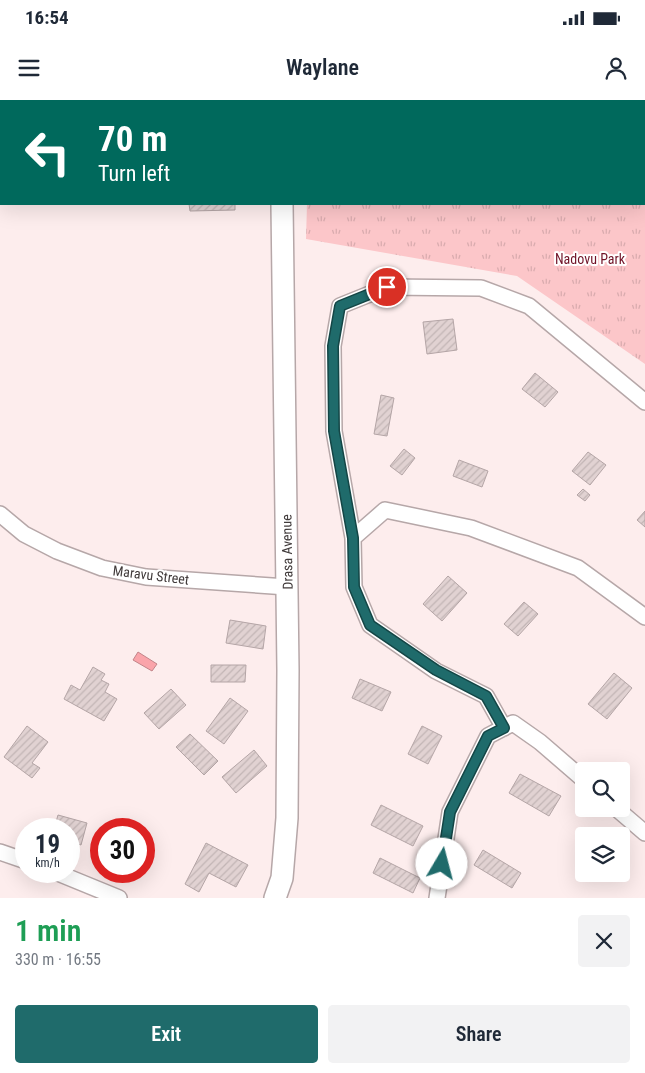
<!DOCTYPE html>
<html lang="en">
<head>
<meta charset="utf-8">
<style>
	body { margin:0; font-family:"Roboto Condensed",sans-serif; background:#f2f2f3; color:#1f2937; height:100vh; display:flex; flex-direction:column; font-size:19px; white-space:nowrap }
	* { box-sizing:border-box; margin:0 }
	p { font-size:16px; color:#747a83 }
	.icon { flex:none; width:28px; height:28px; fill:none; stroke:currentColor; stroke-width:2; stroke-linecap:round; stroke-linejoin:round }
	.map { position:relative; height:798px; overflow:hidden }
	.sheet { display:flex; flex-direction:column; background:#fff; flex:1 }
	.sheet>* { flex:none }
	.hud { position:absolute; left:0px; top:0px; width:645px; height:105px; box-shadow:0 5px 20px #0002; background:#00695c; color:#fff; overflow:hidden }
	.fabs { position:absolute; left:575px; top:662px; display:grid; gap:10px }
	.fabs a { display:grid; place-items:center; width:55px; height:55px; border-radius:5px; background:#fff; box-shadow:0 5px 20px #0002; font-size:25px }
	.speed { position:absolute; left:15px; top:718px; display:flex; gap:10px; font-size:25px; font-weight:700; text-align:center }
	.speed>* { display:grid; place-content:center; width:65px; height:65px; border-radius:50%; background:#fff; box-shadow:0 5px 20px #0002; line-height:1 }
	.speed small { font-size:12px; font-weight:400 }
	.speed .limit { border:8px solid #d22; background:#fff; color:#111 }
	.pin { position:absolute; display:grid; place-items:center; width:42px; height:42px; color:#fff; margin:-21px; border:2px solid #fff; border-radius:50%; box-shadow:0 1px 5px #0007 }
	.me { position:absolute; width:55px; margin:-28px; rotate:8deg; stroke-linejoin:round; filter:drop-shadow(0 0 4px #0008) }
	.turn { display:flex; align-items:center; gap:18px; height:105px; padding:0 15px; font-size:22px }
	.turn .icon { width:65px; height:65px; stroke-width:2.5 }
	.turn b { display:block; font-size:35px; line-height:42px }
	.round { display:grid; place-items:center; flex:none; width:52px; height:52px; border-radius:5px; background:#f2f2f3 }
	.headline { display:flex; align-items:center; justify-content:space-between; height:85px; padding:0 15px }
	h1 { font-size:30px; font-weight:600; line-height:38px; color:#1e9e55 }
	.cta { display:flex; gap:10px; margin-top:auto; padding:10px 15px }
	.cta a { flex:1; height:58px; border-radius:5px; background:#1f6b6b; color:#fff; font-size:20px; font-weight:600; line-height:58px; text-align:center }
	.cta a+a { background:#f2f2f3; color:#1f2937 }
	.status { display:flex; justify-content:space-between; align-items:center; height:35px; padding:0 25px; background:#fff; direction:ltr }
	.status svg { height:14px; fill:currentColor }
	header { display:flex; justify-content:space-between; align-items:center; height:65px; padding:0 15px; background:#fff; font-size:22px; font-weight:600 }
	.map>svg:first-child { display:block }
</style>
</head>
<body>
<div class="status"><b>16:54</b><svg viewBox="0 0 49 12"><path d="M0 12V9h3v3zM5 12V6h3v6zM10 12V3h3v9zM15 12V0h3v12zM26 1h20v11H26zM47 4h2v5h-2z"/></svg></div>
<header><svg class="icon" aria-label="menu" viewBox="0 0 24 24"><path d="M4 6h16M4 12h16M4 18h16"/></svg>Waylane<svg class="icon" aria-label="person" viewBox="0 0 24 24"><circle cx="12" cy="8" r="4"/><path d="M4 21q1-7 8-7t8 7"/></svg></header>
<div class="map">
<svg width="645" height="798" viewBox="0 0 645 798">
	<defs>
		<pattern id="grass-tufts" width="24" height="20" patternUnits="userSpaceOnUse" patternTransform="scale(1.25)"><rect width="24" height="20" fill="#fcc6c9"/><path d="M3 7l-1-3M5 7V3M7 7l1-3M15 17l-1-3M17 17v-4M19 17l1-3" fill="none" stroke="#d9abae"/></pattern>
		<pattern id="building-hatch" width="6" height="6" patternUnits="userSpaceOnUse" patternTransform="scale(1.25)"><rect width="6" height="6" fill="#e1d2d2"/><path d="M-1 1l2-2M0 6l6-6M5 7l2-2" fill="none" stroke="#c2b5b5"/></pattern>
	</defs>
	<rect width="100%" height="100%" fill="#fdeded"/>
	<path fill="url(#grass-tufts)" d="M311,0H645V264L517,176L306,139L307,104H644V1Z"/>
	<path fill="#faa4aa" stroke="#c28489" d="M138,552L157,564L152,571L133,560Z"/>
	<path fill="url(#building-hatch)" stroke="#b4a5a6" d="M92,0H135V1H100Z
		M189,104H235V110L190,111Z
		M453,219L457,250L427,254L423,222Z
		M535,273L558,292L545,307L522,289Z
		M381,295L394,298L387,336L374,334Z
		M404,349L415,358L402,375L390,366Z
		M588,352L606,365L590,385L572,371Z
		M459,360L488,371L482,387L453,376Z
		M583,389L590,395L585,401L577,395Z
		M645,411V427L637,420Z
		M448,476L467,493L442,521L423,504Z
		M524,502L538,514L518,536L504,524Z
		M230,520L266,526L263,549L226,543Z
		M211,565H246L245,582H211Z
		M93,567L105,574L101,580L109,584L105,592L117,599L104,621L64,599L71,585L80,590Z
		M614,573L632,588L607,619L588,604Z
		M360,579L391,592L382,611L352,598Z
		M171,589L186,605L159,629L144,613Z
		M230,598L248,611L224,644L206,631Z
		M27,626L48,642L32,663L40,668L32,678L4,657Z
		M422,626L442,636L428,664L408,654Z
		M190,634L218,661L204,675L176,647Z
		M254,650L267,666L236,693L222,677Z
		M520,674L561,696L549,716L509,693Z
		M381,705L423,726L413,746L371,725Z
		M58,715L87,723L81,745L69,741V729H54Z
		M206,743L248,765L236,787L209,773L199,792L185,784Z
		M483,750L521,773L512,788L474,765Z
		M380,758L420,778L413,793L373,773Z"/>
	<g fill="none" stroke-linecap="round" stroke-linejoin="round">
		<defs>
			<path id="minor" d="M0,414L24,434L57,451L102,468L146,477L287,487
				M353,438L334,331L333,246L340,206L387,187L481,188L529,206L645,302
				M504,628L486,596L436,571L370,525L354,487L353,438L385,410L471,428L578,468L645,517
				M617,709L645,733
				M0,752L26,761
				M53,771L119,798
				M437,798L450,712L488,636L513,623L540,642L584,680"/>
			<path id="highway" d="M283,1V0
				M275,798L282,778L287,718L288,570L282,104"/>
		</defs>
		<use href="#minor" stroke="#b6a7a8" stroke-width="18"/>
		<use href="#highway" stroke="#b6a7a8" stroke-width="24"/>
		<use href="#minor" stroke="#fff" stroke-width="15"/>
		<use href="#highway" stroke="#fff" stroke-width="21"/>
	</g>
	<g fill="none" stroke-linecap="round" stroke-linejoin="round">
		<defs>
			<path id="route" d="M387,187L340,206L333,246L334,331L353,438L354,487L370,525L436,570L486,596L504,628L488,636L450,712L442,764"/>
		</defs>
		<use href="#route" stroke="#144646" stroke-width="12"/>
		<use href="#route" stroke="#1f6b6b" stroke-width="9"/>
	</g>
	<g text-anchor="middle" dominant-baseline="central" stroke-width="4" stroke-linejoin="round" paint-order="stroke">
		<g font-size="14" fill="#701327" stroke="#fff">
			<text x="590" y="159">Nadovu Park</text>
		</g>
		<g font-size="14" fill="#413b3b" stroke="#fff">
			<text transform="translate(287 452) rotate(-91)">Drasa Avenue</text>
			<text transform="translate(151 475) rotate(7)">Maravu Street</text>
		</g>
	</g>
</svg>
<div class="fabs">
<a><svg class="icon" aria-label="search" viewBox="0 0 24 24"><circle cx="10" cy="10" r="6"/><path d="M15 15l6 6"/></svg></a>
<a><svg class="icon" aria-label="layers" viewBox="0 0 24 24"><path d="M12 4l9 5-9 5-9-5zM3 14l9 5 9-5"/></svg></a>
</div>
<div class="speed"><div>19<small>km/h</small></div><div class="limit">30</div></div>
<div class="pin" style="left:387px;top:187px;background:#d93025"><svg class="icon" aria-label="arrive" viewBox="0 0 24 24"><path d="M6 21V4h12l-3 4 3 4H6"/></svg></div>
<svg class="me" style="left:442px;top:764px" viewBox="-20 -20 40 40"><circle r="19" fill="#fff"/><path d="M0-13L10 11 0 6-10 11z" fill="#1f6b6b"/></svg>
<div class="hud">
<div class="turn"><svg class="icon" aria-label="left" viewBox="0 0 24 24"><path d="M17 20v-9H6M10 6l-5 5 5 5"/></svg><div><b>70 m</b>Turn left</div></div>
</div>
</div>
<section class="sheet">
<div class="headline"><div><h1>1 min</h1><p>330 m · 16:55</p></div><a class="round"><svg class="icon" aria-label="close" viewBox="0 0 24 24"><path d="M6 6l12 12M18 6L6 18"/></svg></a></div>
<div class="cta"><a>Exit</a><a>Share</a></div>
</section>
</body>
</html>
